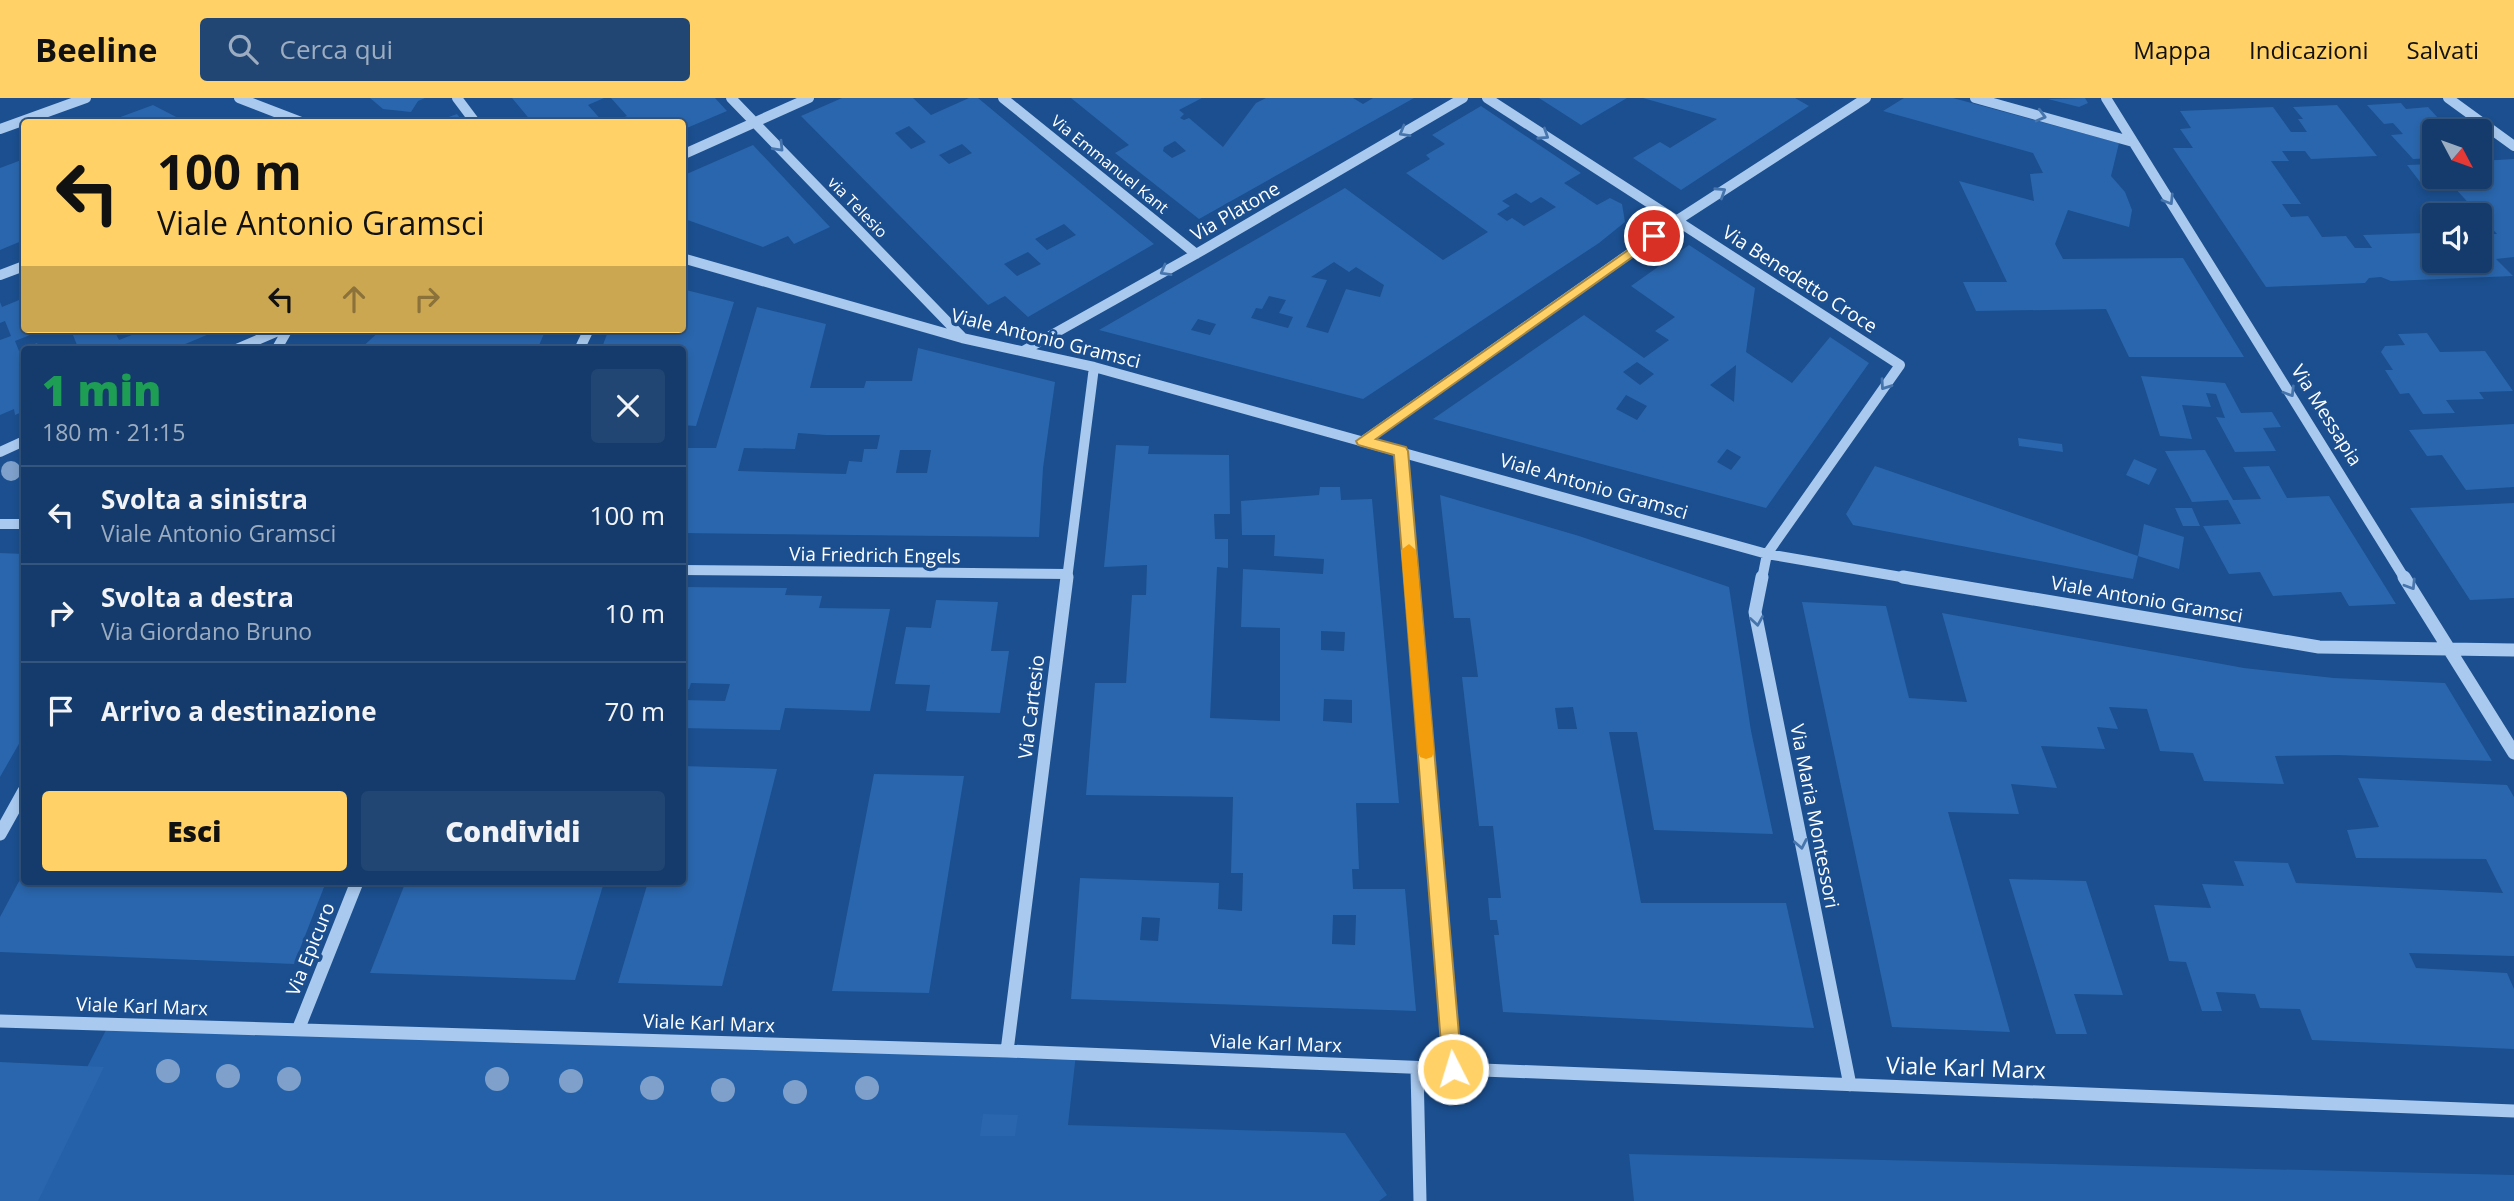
<!DOCTYPE html>
<html lang="it">
<head>
<meta charset="utf-8">
<style>
	body { margin:0; font-family:"Open Sans",sans-serif; background:#214673; color:#f1f3f6; height:100vh; display:flex; flex-direction:column; font-size:26px; white-space:nowrap }
	* { box-sizing:border-box; margin:0 }
	p { font-size:23px; color:#9dadc1 }
	.icon { flex:none; width:38px; height:38px; fill:none; stroke:currentColor; stroke-width:2; stroke-linecap:round; stroke-linejoin:round }
	.map { position:relative; flex:1; overflow:hidden }
	.sheet { position:absolute; left:21px; top:248px; width:665px; height:539px; display:flex; flex-direction:column; background:#143b6b; border-radius:7px; box-shadow:0 4px 10px #0003,0 0 0 2px #33557e }
	.sheet>* { flex:none }
	.banner { position:absolute; left:21px; top:21px; width:665px; height:214px; border-radius:7px; box-shadow:0 4px 10px #0003,0 0 0 2px #33557e; background:#ffd166; color:#111; overflow:hidden }
	.needle { width:46px; rotate:131deg }
	.controls { position:absolute; left:2422px; top:21px; display:grid; gap:14px }
	.controls a { display:grid; place-items:center; width:70px; height:70px; border-radius:7px; background:#143b6b; box-shadow:0 4px 10px #0003,0 0 0 2px #33557e; font-size:35px }
	.pin { position:absolute; display:grid; place-items:center; width:60px; height:60px; color:#fff; margin:-30px; border:4px solid #fff; border-radius:50%; box-shadow:0 2px 7px #0007 }
	.me { position:absolute; width:77px; margin:-38px; rotate:355deg; stroke-linejoin:round; filter:drop-shadow(0 0 5px #0008) }
	.turn { display:flex; align-items:center; gap:24px; height:147px; padding:0 21px; font-size:32px }
	.turn .icon { width:91px; height:91px; stroke-width:2.5 }
	.turn b { display:block; font-size:49px; line-height:60px }
	.lanes { display:flex; align-items:center; height:66px; padding:0 21px; background:#0003; justify-content:center; gap:35px; direction:ltr }
	.lanes .off { opacity:.35 }
	.round { display:grid; place-items:center; flex:none; width:74px; height:74px; border-radius:7px; background:#214673 }
	.headline { display:flex; align-items:center; justify-content:space-between; height:119px; padding:0 21px }
	h1 { font-size:42px; font-weight:800; line-height:52px; color:#1e9e55 }
	.button { display:flex; gap:14px; margin-top:auto; padding:14px 21px }
	.button a { flex:1; height:80px; border-radius:7px; background:#ffd166; color:#111; font-size:28px; font-weight:800; line-height:80px; text-align:center }
	.button a+a { background:#214673; color:#f1f3f6 }
	ul { padding:0; list-style:none }
	li { display:flex; align-items:center; gap:21px; height:98px; padding:0 21px; border-top:2px solid #33557e }
	li div { flex:1 }
	li b { display:block; font-size:26px }
	li em { font-style:normal }
	header { display:flex; align-items:center; gap:42px; box-sizing:border-box; height:98px; padding:0 35px; background:#ffd166; color:#111 }
	header strong { font-size:33px }
	nav { display:flex; gap:38px; margin-inline-start:auto; font-size:24px }
	.search { width:490px; height:63px; background:#214673; display:flex; align-items:center; gap:18px; box-sizing:border-box; padding:0 24px; border-radius:7px; color:#9dadc1; font-size:26px }
	.map>svg:first-child { display:block }
</style>
</head>
<body>
<header>
<strong>Beeline</strong>
<div class="search"><svg class="icon" aria-label="search" viewBox="0 0 24 24"><circle cx="10" cy="10" r="6"/><path d="M15 15l6 6"/></svg>Cerca qui</div>
<nav><a>Mappa</a><a>Indicazioni</a><a>Salvati</a></nav>
</header>
<div class="map">
<svg width="2514" height="1103" viewBox="0 0 2514 1103">
	<rect width="100%" height="100%" fill="#1b4f8f"/>
	<path fill="#2461a8" d="M109,926L1076,956L1068,1027L1345,1035L1387,1097L1379,1103H19Z
		M1629,1056L2514,1077V1103H1634Z"/>
	<path fill="#2a66ad" fill-rule="evenodd" d="M370,0H425L418,3L411,14L383,11Z
		M512,0H604L588,7L603,24H532Z
		M611,0H715L727,13L682,32V24H611L627,18Z
		M842,0H913L931,17L969,0H978L1154,146L1028,219L1005,198L988,207L801,18ZM909,28L926,44L911,51L895,35ZM962,46L972,55L949,66L939,57ZM1064,126L1076,137L1047,152L1035,141ZM1028,154L1041,166L1017,178L1004,166Z
		M1071,0H1202L1179,12L1184,16L1180,20L1184,22L1189,20L1223,49L1256,5L1266,0H1353L1363,6L1373,0H1414L1199,121L1115,55L1129,47ZM1175,43L1186,53L1172,60L1163,53L1164,49Z
		M1539,0H1627L1581,27Z
		M1643,0H1795L1809,8L1681,92L1633,60L1660,44L1670,50L1717,21Z
		M1904,0H1953L2119,45L2111,78L2125,94L2132,112L2129,129L2068,112L2055,146L2063,161L2183,160L2244,259H2129L2106,211L1976,213L1963,184H2007L1959,83L2034,103L2030,76L2043,75L2033,55L1883,13Z
		M2085,0L2088,5L2079,9L2048,1Z
		M2401,5L2406,11L2428,9L2450,33H2434V60L2413,61L2391,37L2403,36L2393,25L2384,26L2367,7Z
		M153,7L186,24H107Z
		M2337,7L2377,58L2311,61L2305,53H2282L2289,63H2271L2301,106H2282L2291,119L2308,118L2322,139L2346,138L2355,150H2372L2363,137L2425,135L2434,146V163H2480V136H2497L2453,88L2424,89L2407,67L2434,66V79H2480V63L2514,61V159L2496,161L2513,178L2391,183L2381,179L2369,180L2365,185L2266,189L2173,50H2193L2180,31L2191,30L2180,13L2273,9L2291,34H2307L2298,21H2303L2293,9Z
		M1481,8L1581,75L1564,85L1597,107L1610,100L1622,106L1625,124L1599,145L1363,301L1099,232L1345,90L1443,162L1488,134L1406,75L1430,61L1426,57L1445,46L1432,37ZM1516,95L1531,105L1541,99L1556,109L1524,128L1512,120L1507,123L1497,116L1510,108L1502,103ZM1334,164L1349,174L1356,169L1384,187L1380,199L1346,191L1328,235L1306,229L1327,182L1311,179ZM1269,198L1286,202L1279,215L1293,219L1288,230L1251,220L1256,210L1262,211ZM1198,221L1216,226L1210,237L1191,232Z
		M457,16L463,24H435Z
		M753,47L830,129L794,146L788,138L763,149L682,120V78Z
		M24,61V142L0,152V70Z
		M1689,147L1755,190L1746,254L1792,285L1830,239L1869,265L1766,410L1433,321L1584,217L1644,260L1669,242L1655,233L1675,219L1631,188ZM1637,264L1654,276L1640,287L1623,274ZM1736,267L1734,304L1710,287ZM1626,297L1647,308L1637,322L1616,311ZM1727,351L1741,359L1731,372L1717,364Z
		M682,191L734,204L696,328L682,327V252H601L609,231H682Z
		M24,200V231H45L15,243L19,253L37,245L40,252H24V313L15,317L14,311L0,317V242L11,238L5,223L0,225V204L2,209Z
		M757,209L826,226L810,290H864L866,283H912L918,250L1055,284L1043,370L1039,439L682,435V350H716ZM798,335L826,337H880L877,351H864L862,364L849,363L846,376L738,373L744,350L795,351ZM900,352H931L927,375H896Z
		M73,231H122L115,234L119,242L142,233L141,231H221L171,252H65L77,247L71,232Z
		M382,231H546L537,252H472L473,249L461,246L455,252H359Z
		M2427,235L2440,254L2485,253L2513,293L2479,294L2484,301L2446,302L2455,315L2423,316L2409,295L2400,296L2385,272H2393L2381,254L2385,248L2405,247L2398,236Z
		M2141,278L2225,285L2241,315L2272,314L2281,329L2263,330L2276,353L2235,354L2216,319L2225,320L2216,296L2206,295L2211,309L2182,307L2192,341L2160,338Z
		M2514,326V389L2466,392L2442,357L2427,358L2409,332Z
		M2018,340L2062,346L2063,354L2019,348Z
		M1116,347L1149,348L1148,356L1229,357L1230,416H1214L1215,441H1228V470L1217,469L1210,620L1280,623V530L1241,529L1243,471L1323,476L1324,461L1274,458L1275,437H1242L1241,403L1319,397L1320,389H1340L1341,402L1372,401L1399,705H1356L1359,771H1352L1353,791H1405L1416,913L1071,901L1080,780L1219,785L1218,811L1242,813L1243,775H1231L1233,699L1086,697L1095,585H1126L1132,497H1146L1147,467L1104,469ZM1321,533L1345,534L1344,553L1321,552ZM1324,601L1352,602V625L1323,623ZM1333,817H1356L1355,847L1332,846ZM1142,819L1160,820L1158,843L1140,842Z
		M2205,352L2233,402L2261,401L2243,369L2269,368L2287,400L2329,398L2396,506L2349,508L2341,494L2273,498L2260,474L2229,476L2203,428L2241,426L2228,402L2192,404L2165,353Z
		M2134,361L2157,371L2149,387L2126,377Z
		M1875,368L2138,458L2133,481L1853,427L1846,416Z
		M1440,397L1579,438L1729,489L1751,633L1773,736L1654,732L1637,634H1609L1641,805H1786L1814,930L1503,914L1494,837H1499L1497,822H1490L1488,800H1501L1493,728H1479L1462,579H1478L1470,520H1454ZM1573,609L1577,631H1558L1555,610Z
		M2514,405V500L2470,502L2410,410Z
		M2175,410H2192L2200,428H2183Z
		M2144,426L2184,439L2179,471L2138,458Z
		M0,455L24,456V637L0,679Z
		M682,489L787,490L785,497L822,498L819,510L890,511L870,613L785,610L780,632L682,630V602L725,603L730,586L691,585L689,591H682Z
		M936,502L998,504L991,553H1009L1000,615L926,613L930,587L895,586L906,529L931,530Z
		M1802,504L1886,508L1909,600L1967,604L1942,515L2244,570L2334,580L2445,585L2492,663L2338,657L2275,658L2284,686L2204,683L2193,655L2160,653L2147,611L2109,609L2118,631L2097,629L2105,651L2041,648L2057,690L2011,686L2019,716L1948,714L2010,934L1892,929Z
		M682,668L777,671L722,888L618,885L648,784H682Z
		M874,676L964,678L929,895L832,893Z
		M2358,680L2507,687L2514,699V858L2409,855L2416,870L2507,875L2514,891V951L2312,942L2300,911L2260,910L2255,896L2216,894L2222,913H2202L2186,864L2169,863L2154,807L2211,810L2202,786L2244,788L2234,763L2288,765L2296,785L2503,795L2486,761L2356,760L2347,732L2379,729Z
		M24,774V784H326L294,866L0,854V819Z
		M2009,781L2086,783L2123,897L2074,896L2087,936H2056Z
		M441,784H604L575,882L370,875L404,788H440Z
		M0,964L104,969L38,1103H0Z
		M983,1016L1018,1017L1015,1038H980Z"/>
	<g fill="none" stroke-linecap="round" stroke-linejoin="round">
		<path stroke="#a9c9ee" stroke-width="10" d="M239,0L301,24
			M457,0L475,24
			M731,0L962,239
			M1003,0L1196,156
			M1487,0L1900,267L1767,456L1762,481
			M1975,0L2133,44
			M2106,0L2405,481
			M2448,0L2514,48
			M0,31L86,0
			M682,57L809,0
			M682,160L962,240L1094,269L1767,456L1913,481
			M0,177L24,168
			M234,252L283,231
			M276,252L288,231
			M579,252L589,231
			M1023,253L1196,156L1463,0
			M1363,343L1676,123L1866,0
			M1400,353L1411,481
			M0,354L24,343
			M0,426H24
			M682,472L1067,476
			M1067,481L1094,269"/>
		<path stroke="#a9c9ee" stroke-width="13" d="M1411,479L1453,971
			M1762,479L1755,514L1850,987
			M1903,479L2319,549L2514,552
			M2404,479L2514,655
			M0,736L24,693
			M0,923L1007,953L2514,1013
			M298,932L357,784
			M1007,953L1067,479
			M1417,971L1420,1103"/>
	</g>
	<g fill="#7ea0ca">
		<circle cx="11" cy="373" r="10"/>
		<circle cx="168" cy="973" r="12"/>
		<circle cx="228" cy="978" r="12"/>
		<circle cx="289" cy="981" r="12"/>
		<circle cx="497" cy="981" r="12"/>
		<circle cx="571" cy="983" r="12"/>
		<circle cx="652" cy="990" r="12"/>
		<circle cx="867" cy="990" r="12"/>
		<circle cx="723" cy="992" r="12"/>
		<circle cx="795" cy="994" r="12"/>
	</g>
	<defs><path id="oneway-chevron" d="M-2-3.5L2.5 0L-2 3.5" fill="none" stroke-width="1.6" stroke-linecap="round" stroke-linejoin="round" transform="scale(1.75)"/></defs>
	<g stroke="#4674ac">
		<use href="#oneway-chevron" transform="translate(2041 18) rotate(15)"/>
		<use href="#oneway-chevron" transform="translate(1404 34) rotate(150)"/>
		<use href="#oneway-chevron" transform="translate(1544 37) rotate(33)"/>
		<use href="#oneway-chevron" transform="translate(779 49) rotate(46)"/>
		<use href="#oneway-chevron" transform="translate(1721 94) rotate(-33)"/>
		<use href="#oneway-chevron" transform="translate(2169 102) rotate(58)"/>
		<use href="#oneway-chevron" transform="translate(1165 173) rotate(151)"/>
		<use href="#oneway-chevron" transform="translate(1885 287) rotate(125)"/>
		<use href="#oneway-chevron" transform="translate(2290 294) rotate(58)"/>
		<use href="#oneway-chevron" transform="translate(2411 487) rotate(58)"/>
		<use href="#oneway-chevron" transform="translate(1757 523) rotate(81)"/>
		<use href="#oneway-chevron" transform="translate(1801 746) rotate(79)"/>
	</g>
	<path fill="#ffd166" stroke="#a68842" stroke-width="2" d="M1654,134L1658,135V141L1376,341L1406,349L1408,353L1462,971L1460,978L1453,981L1446,978L1443,971L1394,357L1358,347L1356,343Z"/>
	<path fill="#f59e0b" d="M1409,446L1416,452L1434,654L1432,659L1426,661L1420,659L1418,654L1401,452Z"/>
	<g text-anchor="middle" dominant-baseline="central" stroke-width="7" stroke-linejoin="round" paint-order="stroke">
		<g font-size="16" fill="#fff" stroke="#1b4f8f">
			<text transform="translate(1110 66) rotate(39)">Via Emmanuel Kant</text>
			<text transform="translate(858 109) rotate(46)">via Telesio</text>
		</g>
		<g font-size="19" fill="#fff" stroke="#1b4f8f">
			<text transform="translate(1235 113) rotate(-30)">Via Platone</text>
			<text transform="translate(1800 181) rotate(33)">Via Benedetto Croce</text>
			<text transform="translate(1046 240) rotate(14)">Viale Antonio Gramsci</text>
			<text transform="translate(2327 317) rotate(58)">Via Messapia</text>
			<text transform="translate(1594 388) rotate(16)">Viale Antonio Gramsci</text>
			<text transform="translate(875 457) rotate(1)">Via Friedrich Engels</text>
			<text transform="translate(2147 501) rotate(10)">Viale Antonio Gramsci</text>
			<text transform="translate(1031 609) rotate(-83)">Via Cartesio</text>
			<text transform="translate(1815 718) rotate(79)">Via Maria Montessori</text>
			<text transform="translate(310 851) rotate(-68)">Via Epicuro</text>
			<text transform="translate(142 908) rotate(2)">Viale Karl Marx</text>
			<text transform="translate(709 925) rotate(2)">Viale Karl Marx</text>
			<text transform="translate(1276 945) rotate(2)">Viale Karl Marx</text>
		</g>
		<g font-size="23" fill="#fff" stroke="#1b4f8f">
			<text transform="translate(1966 969) rotate(2)">Viale Karl Marx</text>
		</g>
	</g>
</svg>
<div class="controls">
<a><svg class="needle" viewBox="-14 -14 28 28"><path d="M0-13l5 13h-10z" fill="#e53935"/><path d="M0 13l5-13h-10z" fill="#9dadc1"/></svg></a>
<a><svg class="icon" aria-label="sound" viewBox="0 0 24 24"><path d="M4 9h4l5-4v14l-5-4H4zM17 9q2 3 0 6"/></svg></a>
</div>
<div class="pin" style="left:1654px;top:138px;background:#d93025"><svg class="icon" aria-label="arrive" viewBox="0 0 24 24"><path d="M6 21V4h12l-3 4 3 4H6"/></svg></div>
<svg class="me" style="left:1453px;top:971px" viewBox="-20 -20 40 40"><circle r="17" fill="#ffd166" stroke="#fff" stroke-width="3"/><path d="M0-11L8 9 0 5-8 9z" fill="#fff"/></svg>
<div class="banner">
<div class="turn"><svg class="icon" aria-label="left" viewBox="0 0 24 24"><path d="M17 20v-9H6M10 6l-5 5 5 5"/></svg><div><b>100 m</b>Viale Antonio Gramsci</div></div>
<div class="lanes"><svg class="icon" aria-label="left" viewBox="0 0 24 24"><path d="M17 20v-9H6M10 6l-5 5 5 5"/></svg><svg class="icon off" aria-label="ahead" viewBox="0 0 24 24"><path d="M12 20V5M6 11l6-6 6 6"/></svg><svg class="icon off" aria-label="right" viewBox="0 0 24 24"><path d="M7 20v-9h11M14 6l5 5-5 5"/></svg></div>
</div>
<section class="sheet">
<div class="headline"><div><h1>1 min</h1><p>180 m · 21:15</p></div><a class="round"><svg class="icon" aria-label="close" viewBox="0 0 24 24"><path d="M6 6l12 12M18 6L6 18"/></svg></a></div>
<ul>
<li><svg class="icon" aria-label="left" viewBox="0 0 24 24"><path d="M17 20v-9H6M10 6l-5 5 5 5"/></svg><div><b>Svolta a sinistra</b><p>Viale Antonio Gramsci</p></div><em>100 m</em></li>
<li><svg class="icon" aria-label="right" viewBox="0 0 24 24"><path d="M7 20v-9h11M14 6l5 5-5 5"/></svg><div><b>Svolta a destra</b><p>Via Giordano Bruno</p></div><em>10 m</em></li>
<li><svg class="icon" aria-label="arrive" viewBox="0 0 24 24"><path d="M6 21V4h12l-3 4 3 4H6"/></svg><div><b>Arrivo a destinazione</b></div><em>70 m</em></li>
</ul>
<div class="button"><a>Esci</a><a>Condividi</a></div>
</section>
</div>
</body>
</html>
